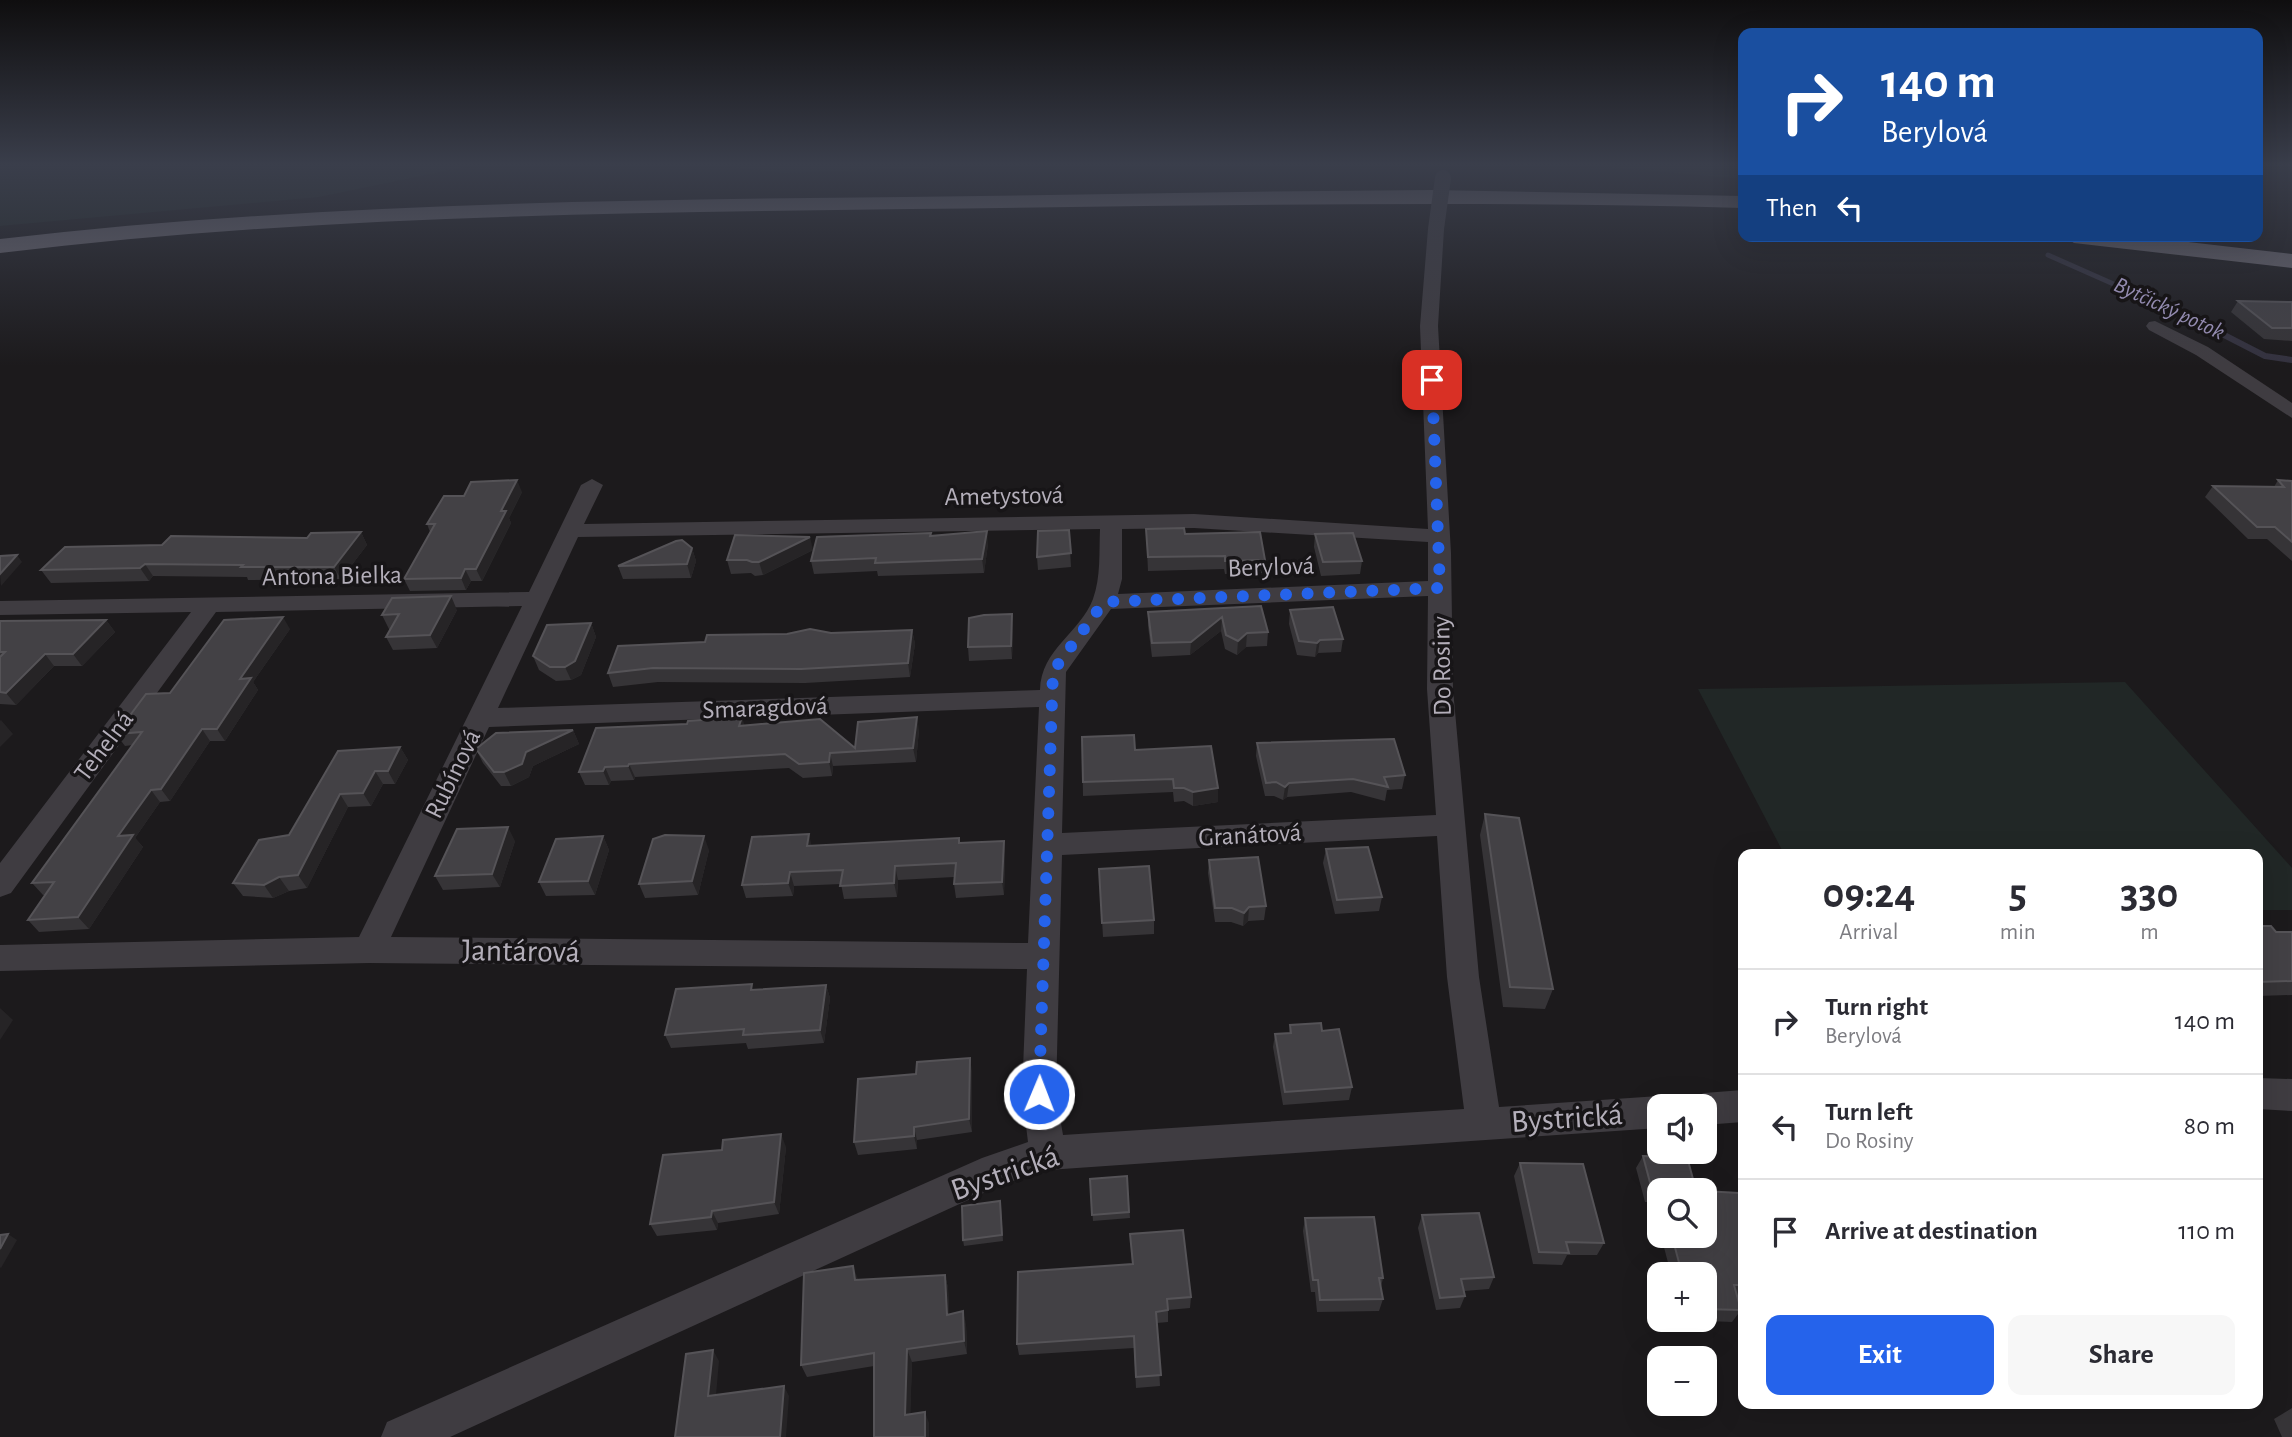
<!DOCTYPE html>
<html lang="en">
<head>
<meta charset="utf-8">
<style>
	body { margin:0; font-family:"Alegreya Sans",sans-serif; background:#f7f7f7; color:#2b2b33; height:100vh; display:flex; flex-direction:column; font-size:26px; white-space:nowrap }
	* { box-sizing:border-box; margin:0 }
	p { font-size:23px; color:#7c7c81 }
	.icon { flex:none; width:38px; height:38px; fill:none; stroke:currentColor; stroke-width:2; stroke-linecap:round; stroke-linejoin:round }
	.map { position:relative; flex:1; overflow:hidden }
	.drawer { position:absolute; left:1738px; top:849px; width:525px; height:560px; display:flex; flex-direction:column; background:#fff; border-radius:14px; box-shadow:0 7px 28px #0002 }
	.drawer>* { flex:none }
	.banner { position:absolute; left:1738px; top:28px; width:525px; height:214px; border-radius:14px; box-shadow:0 7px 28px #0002; background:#1a4fa0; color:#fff; overflow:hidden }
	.fabs { position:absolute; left:1647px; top:1094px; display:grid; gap:14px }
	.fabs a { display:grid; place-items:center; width:70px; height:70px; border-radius:14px; background:#fff; box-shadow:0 7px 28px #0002; font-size:35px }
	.pin { position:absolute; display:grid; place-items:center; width:60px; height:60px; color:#fff; margin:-30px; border-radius:14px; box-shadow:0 4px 10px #0006 }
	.me { position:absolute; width:77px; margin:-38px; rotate:1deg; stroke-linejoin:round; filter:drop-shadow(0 0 5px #0008) }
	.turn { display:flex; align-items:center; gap:24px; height:147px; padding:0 28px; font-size:32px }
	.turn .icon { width:91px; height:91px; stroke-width:2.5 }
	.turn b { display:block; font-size:49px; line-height:60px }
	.then { display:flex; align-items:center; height:66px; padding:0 28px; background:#0003; gap:14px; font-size:26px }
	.eta { display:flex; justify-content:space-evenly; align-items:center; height:119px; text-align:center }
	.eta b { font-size:42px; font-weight:700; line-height:49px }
	.action { display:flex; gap:14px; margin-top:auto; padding:14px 28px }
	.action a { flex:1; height:80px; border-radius:14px; background:#2563eb; color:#fff; font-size:28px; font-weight:700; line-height:80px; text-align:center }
	.action a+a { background:#f7f7f7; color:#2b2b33 }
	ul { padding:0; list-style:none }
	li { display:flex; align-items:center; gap:21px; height:105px; padding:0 28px; border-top:2px solid #e1e1e2 }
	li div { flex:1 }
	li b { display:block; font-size:26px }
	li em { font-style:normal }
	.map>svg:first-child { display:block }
</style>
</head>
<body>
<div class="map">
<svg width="2292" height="1437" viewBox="0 0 2292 1437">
	<rect width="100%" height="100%" fill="#1c1a1c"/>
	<path fill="#212726" d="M0,165H474L319,197L0,226Z
		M714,165H1013L784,173Z
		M1584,165H1743V179Z
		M2125,682L2292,868V910H2258V854H1784L1698,689Z"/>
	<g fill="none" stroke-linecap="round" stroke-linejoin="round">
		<path stroke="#34323f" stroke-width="5" d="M2048,255L2197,321"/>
		<path stroke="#34323f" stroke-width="6" d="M2193,319L2265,356L2292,360"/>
		<path fill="#3f3c41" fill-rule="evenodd" d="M1436,224L1444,229L1438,326L1451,553L1453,689L1479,977L1499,1107L1659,1096L1671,1101L1674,1106H1659V1128L1048,1170L1001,1185L450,1437H381L387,1422L982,1158L1028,1142L1022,1094L1027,969L369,963L0,971V945L359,937L522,606L216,612L11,893L0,897V863L191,612L0,615V601L529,592L581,485L592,479L603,485L584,524L1194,514L1428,529L1420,326L1428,229ZM1194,528L1428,542V581L1118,594L1122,579V529ZM1100,529C1099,552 1101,577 1093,599C1080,633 1041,649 1040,690L498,708L578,537ZM1428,596L1427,689L1436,815L1062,833L1066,672L1111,609ZM1039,707L1028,943L391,937L489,727ZM1437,836L1447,977L1464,1109L1063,1135L1056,1094L1062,855Z
			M2155,321L2208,347L2292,403V418L2196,355L2149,330L2146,326L2149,322Z
			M2258,1078L2292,1079V1111L2258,1109Z
			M1743,1090V1122L1704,1125V1106H1688L1692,1098L1704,1093Z"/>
		<path fill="#6d6971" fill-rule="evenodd" d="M1431,190L1743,196V208C1465,200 1188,206 910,209C606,213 303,216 0,253V239C301,204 603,200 905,197C1081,195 1256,191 1431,190Z
			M2063,236H2136L2292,254V268L2074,243Z"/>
		<path stroke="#3f3c41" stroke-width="16" d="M1436,229L1443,178"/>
	</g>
	<path fill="#363437" d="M2238,301L2292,302V341L2264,339L2231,312Z
		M2278,480L2292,481V561L2267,539H2248L2205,497L2213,486L2274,487Z
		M522,492L509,518L511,523L482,581H471L466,590L410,591L404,579L430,532L427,524Z
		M1146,529L1185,534L1265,560L1264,573L1225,574L1224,569L1148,571Z
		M1069,530L1071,567L1038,570L1037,557Z
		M361,532L367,545L341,579L248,580L247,577L153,576L149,581L51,583L41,570L162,545L307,538Z
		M931,533V536L988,544L984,573L878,576L877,571L814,574L811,561Z
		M1315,534L1362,561L1360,574L1321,576L1314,547Z
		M692,548L696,561L691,578L623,579L618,566Z
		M813,550L763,575L755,576L751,573L731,574L727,560Z
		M1261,606L1268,632L1267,646L1246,647L1237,655L1225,649L1221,631L1190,655L1152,657L1148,626V612Z
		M457,610L437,648L393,650L386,637L391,629H389L382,615Z
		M1290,610L1343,639L1341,652L1318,653L1315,657L1297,655L1289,624Z
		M106,620L115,632L82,666H54L16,705L0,704V621Z
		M591,623L596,637L581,675L571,680L556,681L539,670L533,656Z
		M1013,627L1012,659L969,661L968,647Z
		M290,629L253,682L258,690L225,741H210L170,801L160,802L135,838L143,847L89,929L39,932L28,920L45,895H43L32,883L133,745L125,746L116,734L170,693Z
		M912,630L915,644L910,677L805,683L658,682L613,687L608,673L705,642L831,633Z
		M745,726L855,748L919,730L916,762L833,766L832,776L803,778L789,768L635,777L634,780L611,781L609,785H585L579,772Z
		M573,730L579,744L533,766L529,777L511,786H501L483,763L476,749Z
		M1082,737L1135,750L1218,802L1193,806L1184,801L1174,802L1173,792L1083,796Z
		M1257,743L1405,775L1402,789L1387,790L1385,801L1351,792L1287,797L1283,800L1274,796H1265L1256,756Z
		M400,747L408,760L395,784H383L371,806L348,807L307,888L289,891L273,898L243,896L233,883L289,835Z
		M1485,814L1553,989L1545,1009L1503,1007L1480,835Z
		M603,836L609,850L595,895L546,896L539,882Z
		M515,841L500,887L443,890L435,876Z
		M1004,841L1005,854L1004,895L956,898L954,884V877L898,880L897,897L844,899L841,884L794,886L793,896L746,898L742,885L812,846Z
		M1326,849L1382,897L1379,911L1335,914L1323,863Z
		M709,850L698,895L645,898L639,884Z
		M1209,860L1266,906L1264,920L1248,921L1243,926L1231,922H1215L1208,873Z
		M1099,869L1154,920V934L1103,937Z
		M2258,926L2276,932H2292V995L2258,996Z
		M826,985L830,998L824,1043L748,1049L746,1043L671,1048L665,1035L754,990Z
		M1290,1025L1352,1087L1349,1100L1283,1105L1273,1047L1275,1034L1289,1033Z
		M972,1071V1132L917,1140V1149L858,1155L854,1142Z
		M786,1147L779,1214L718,1223L717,1230L657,1236L650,1224Z
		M1643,1156L1659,1190V1228L1652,1202H1645L1636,1168Z
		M1743,1156V1179L1738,1164Z
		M1520,1163L1604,1243L1597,1255H1567L1562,1265L1533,1264L1514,1176Z
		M1127,1176L1130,1218L1093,1221L1090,1179Z
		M1743,1204V1297H1737L1741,1310L1732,1322L1684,1320H1704V1274H1671L1661,1236H1704Z
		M1001,1207L1003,1241L964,1246L963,1240Z
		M1422,1215L1494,1277L1489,1289L1464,1291L1465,1296L1460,1308L1436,1310L1418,1228Z
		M1305,1218L1383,1278L1381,1287L1383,1299L1379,1311L1317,1312L1315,1292H1311L1303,1231Z
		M1130,1234L1191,1297L1190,1308L1168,1310V1322L1157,1323L1160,1386L1136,1388L1134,1348L1019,1355L1017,1344L1132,1264Z
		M945,1275L948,1288L949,1314L966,1324L967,1354L912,1362L910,1414L929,1423L874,1437V1366L807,1377L801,1365L858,1280Z
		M2292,1408V1437H2282L2274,1419Z"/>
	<path fill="#262426" d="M517,480L522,492L509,518L511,523L482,581L476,569L501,511Z
		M987,531L988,544L984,573L982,559Z
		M361,532L367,545L341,579L334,567Z
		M810,537L813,550L763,575L759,562Z
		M692,548L696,561L691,578L687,564Z
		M17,555L22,562L1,586L0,574Z
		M145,564L153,576L149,581L140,568Z
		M465,569L471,581L466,590L461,578Z
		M451,596L457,610L437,648L430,635Z
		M1012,614L1013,627L1012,659L1011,646Z
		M283,617L290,629L253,682L258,690L225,741L217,729L240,679Z
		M1222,617L1221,631L1190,655L1191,642Z
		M106,620L115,632L82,666L73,654Z
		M591,623L596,637L581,675L571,680L565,667Z
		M912,630L915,644L910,677L908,663Z
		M1247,633L1246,647L1237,655L1238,641Z
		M1320,640L1318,653L1315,657L1317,643Z
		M45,654L54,666L16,705L6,693Z
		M742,717L746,730L739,726Z
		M917,717L919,730L916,762L913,748Z
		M1,720L13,734L0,747V721Z
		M202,729L210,741L170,801L161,789Z
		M573,730L579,744L533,766L529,777L511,786L504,772L526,752Z
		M400,747L408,760L395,784L388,771Z
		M830,753L833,766L832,776L829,762Z
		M629,764L635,777L634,780L628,766Z
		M605,767L611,781L609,785L603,771Z
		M375,771L383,784L371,806L363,793Z
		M1289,783L1287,797L1283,800L1285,787Z
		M1218,788V802L1193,806V792Z
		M151,790L160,802L135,838L143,847L89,929L78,917L118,836Z
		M340,794L348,807L307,888L298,875Z
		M508,827L515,841L500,887L492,874Z
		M809,834L812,848L807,846Z
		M603,836L609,850L595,895L588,881Z
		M704,836L709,850L698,895L692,881Z
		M1004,841L1005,854L1004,895L1002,882Z
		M895,866L898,880L897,897L894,883Z
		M790,872L794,886L793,896L788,883Z
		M279,877L289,891L273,898L264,885Z
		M1249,907L1248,921L1243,926L1244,913Z
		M826,985L830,998L824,1043L820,1030Z
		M0,1008L13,1020L0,1040Z
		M970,1058L972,1071V1132L969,1119Z
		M914,1127L917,1140V1149L914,1136Z
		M781,1134L786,1147L779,1214L774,1202Z
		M712,1211L718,1223L717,1230L711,1217Z
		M8,1234L17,1240L1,1268L0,1267V1249Z
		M853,1266L858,1279L859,1293L855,1280Z
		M945,1275L948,1288L950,1327L947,1315Z
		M963,1311L966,1324L967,1354L964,1341Z
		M907,1349L912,1362L910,1427L905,1415Z
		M713,1350L719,1361L715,1407L708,1396Z
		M784,1386L789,1396L786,1437H780Z
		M925,1412L929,1423V1437H925Z"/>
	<path fill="#434145" stroke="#555357" stroke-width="2" d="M2238,301L2292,302V328H2272Z
		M517,480L501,511H506L476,569H465L461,578L404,579L435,524H427L444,496H464L471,482Z
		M2278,480L2292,481V542L2275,527H2257L2213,486L2284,487Z
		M1184,528L1185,534L1260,532L1265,560L1225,561V556L1148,557L1146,529Z
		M1069,530L1071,553L1037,557L1038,531Z
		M987,531L982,559L875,563L876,558L811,561L817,537L931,533L930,536Z
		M361,532L334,567H241L243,565L145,564L140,568L41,570L65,547L162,545L171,536L307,538L311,533Z
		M1353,533L1362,561L1323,562L1315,534Z
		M735,535L810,537L759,562H752L747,560H727Z
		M682,540L692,548L687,564L618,566L676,541Z
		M17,555L0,574V556Z
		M451,596L430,635L386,637L399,614L382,615L392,598Z
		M1261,606L1268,632L1247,633L1238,641L1226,635L1222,617L1191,642L1152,643L1148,612Z
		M1333,607L1343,639L1320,640L1317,643L1299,641L1290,610Z
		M1012,614L1011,646L968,647L969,618L984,615Z
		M283,617L240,679L251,678L217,729H202L161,789L151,790L118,836L133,835L78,917L28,920L54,882L32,883L142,732L116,734L146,694L170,693L224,620Z
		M106,620L73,654H45L6,693L0,692V657L5,652H0V621Z
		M591,623L575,661L565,667H550L533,656L547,625Z
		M810,629L831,633L912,630L908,663L801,669L653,668L608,673L618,646L705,642L707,635L787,634Z
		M742,717L739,726L820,719L855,748L858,722L917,717L913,748L830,753L829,762L799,764L785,754L629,764L628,766L605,767L603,771L579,772L596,728L687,724L688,721Z
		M573,730L526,752L522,764L504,772H494L476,749L496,733Z
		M1134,735L1135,750L1211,746L1218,788L1193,792L1184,788H1174L1173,779L1083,782L1082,737Z
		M1394,739L1405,775L1384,777L1388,787L1353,779L1289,783L1285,787L1276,782L1266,783L1257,743Z
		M400,747L388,771H375L363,793L340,794L298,875L279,877L264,885L233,883L259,840L289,835L338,751Z
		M1485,814L1519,818L1553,989L1510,987Z
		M508,827L492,874L435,876L457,829Z
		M809,834L807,846L959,838V843L1004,841L1002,882L954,884L956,863L895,866L894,883L840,886L843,870L790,872L788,883L742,885L752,837Z
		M665,835L704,836L692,881L639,884L653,839Z
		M603,836L588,881L539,882L556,839Z
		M1368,847L1382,897L1337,900L1326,849Z
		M1258,857L1266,906L1249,907L1244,913L1232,908H1215L1209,860Z
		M1149,866L1154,920L1102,923L1099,869Z
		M2258,926H2271L2276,932H2292V981L2258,982Z
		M752,984L751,990L826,985L820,1030L743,1035L744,1029L665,1035L676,989Z
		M1321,1023L1322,1031L1339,1029L1352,1087L1285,1092L1275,1034L1291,1033L1290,1025Z
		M970,1058L969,1119L914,1127V1136L854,1142L858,1079L916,1074L917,1062Z
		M781,1134L774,1202L712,1211L711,1217L650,1224L663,1155L722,1150L723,1140Z
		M1643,1156L1687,1157L1696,1190H1652Z
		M1520,1163L1583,1164L1604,1243L1566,1242L1569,1253L1539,1252Z
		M1127,1176L1129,1212L1092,1215L1090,1179Z
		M1704,1191L1739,1193L1743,1204V1285H1734L1741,1310L1704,1309V1274H1682L1672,1236H1704Z
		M1000,1201L1002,1235L963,1240L962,1206Z
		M1479,1213L1494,1277L1461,1279L1465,1296L1440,1298L1422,1215Z
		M1374,1217L1383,1278H1379L1383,1299L1320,1300L1318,1280H1313L1305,1218Z
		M1183,1230L1191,1297L1167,1299L1168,1310L1156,1312L1161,1375L1136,1377L1134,1336L1017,1344L1018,1272L1133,1264L1130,1234Z
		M8,1234L0,1249V1235Z
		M853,1266L855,1280L945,1275L947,1315L963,1311L964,1341L907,1349L905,1415L925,1412V1437H874V1353L801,1365L804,1273Z
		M713,1350L708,1396L784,1386L780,1437H675L686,1354Z"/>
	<linearGradient id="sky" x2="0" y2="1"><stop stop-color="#0f0e0f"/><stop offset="0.45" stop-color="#3a3e4b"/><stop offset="1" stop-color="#3a3e4b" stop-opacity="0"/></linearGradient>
	<rect width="2292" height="366" fill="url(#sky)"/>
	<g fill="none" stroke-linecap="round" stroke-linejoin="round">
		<path stroke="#2563eb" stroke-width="12" stroke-dasharray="0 21.6" d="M1039,1094L1053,671L1104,602L1440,588L1432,380"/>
	</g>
	<g text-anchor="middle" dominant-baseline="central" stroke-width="7" stroke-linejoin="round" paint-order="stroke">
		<g font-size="23" font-style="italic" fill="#938bb0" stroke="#171517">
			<text transform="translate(2169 309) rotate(25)">Bytčický potok</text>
		</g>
		<g font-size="26" fill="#b4afba" stroke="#171517">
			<text transform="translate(1004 496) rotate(-1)">Ametystová</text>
			<text transform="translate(1271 567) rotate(-2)">Berylová</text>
			<text transform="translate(332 576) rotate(-1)">Antona Bielka</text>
			<text transform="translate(1442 666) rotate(-91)">Do Rosiny</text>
			<text transform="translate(765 708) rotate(-2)">Smaragdová</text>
			<text transform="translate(104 746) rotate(-53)">Tehelná</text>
			<text transform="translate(453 774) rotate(-64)">Rubínová</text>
			<text transform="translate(1250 835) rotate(-3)">Granátová</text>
		</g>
		<g font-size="32" fill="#b4afba" stroke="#171517">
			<text transform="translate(521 951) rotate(1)">Jantárová</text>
			<text transform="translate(1567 1118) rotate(-4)">Bystrická</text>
			<text transform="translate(1005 1173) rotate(-19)">Bystrická</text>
		</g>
	</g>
</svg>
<div class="fabs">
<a><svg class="icon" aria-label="sound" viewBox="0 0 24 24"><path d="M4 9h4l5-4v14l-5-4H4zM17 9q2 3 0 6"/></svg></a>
<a><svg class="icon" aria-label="search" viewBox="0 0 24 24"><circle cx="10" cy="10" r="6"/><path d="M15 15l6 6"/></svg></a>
<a>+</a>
<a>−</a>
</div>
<div class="pin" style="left:1432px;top:380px;background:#d93025"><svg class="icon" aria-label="arrive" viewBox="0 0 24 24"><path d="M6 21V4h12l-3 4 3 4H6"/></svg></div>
<svg class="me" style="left:1039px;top:1094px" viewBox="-20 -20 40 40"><circle r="17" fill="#2563eb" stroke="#fff" stroke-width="3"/><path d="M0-11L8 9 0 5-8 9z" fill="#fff"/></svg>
<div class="banner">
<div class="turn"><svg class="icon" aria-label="right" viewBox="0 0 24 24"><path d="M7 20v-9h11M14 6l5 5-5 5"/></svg><div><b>140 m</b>Berylová</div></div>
<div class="then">Then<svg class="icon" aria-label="left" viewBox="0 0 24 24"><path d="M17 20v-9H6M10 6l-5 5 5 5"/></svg></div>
</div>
<section class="drawer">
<div class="eta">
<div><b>09:24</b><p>Arrival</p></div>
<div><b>5</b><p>min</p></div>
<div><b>330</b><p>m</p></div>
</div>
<ul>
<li><svg class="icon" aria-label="right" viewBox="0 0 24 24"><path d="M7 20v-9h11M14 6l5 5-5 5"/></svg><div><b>Turn right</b><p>Berylová</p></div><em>140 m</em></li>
<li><svg class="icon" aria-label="left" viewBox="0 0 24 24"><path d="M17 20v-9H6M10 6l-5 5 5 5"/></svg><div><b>Turn left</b><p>Do Rosiny</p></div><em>80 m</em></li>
<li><svg class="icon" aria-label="arrive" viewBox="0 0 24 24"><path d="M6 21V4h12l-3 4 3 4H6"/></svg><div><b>Arrive at destination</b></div><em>110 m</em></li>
</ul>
<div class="action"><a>Exit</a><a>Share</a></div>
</section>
</div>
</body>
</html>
